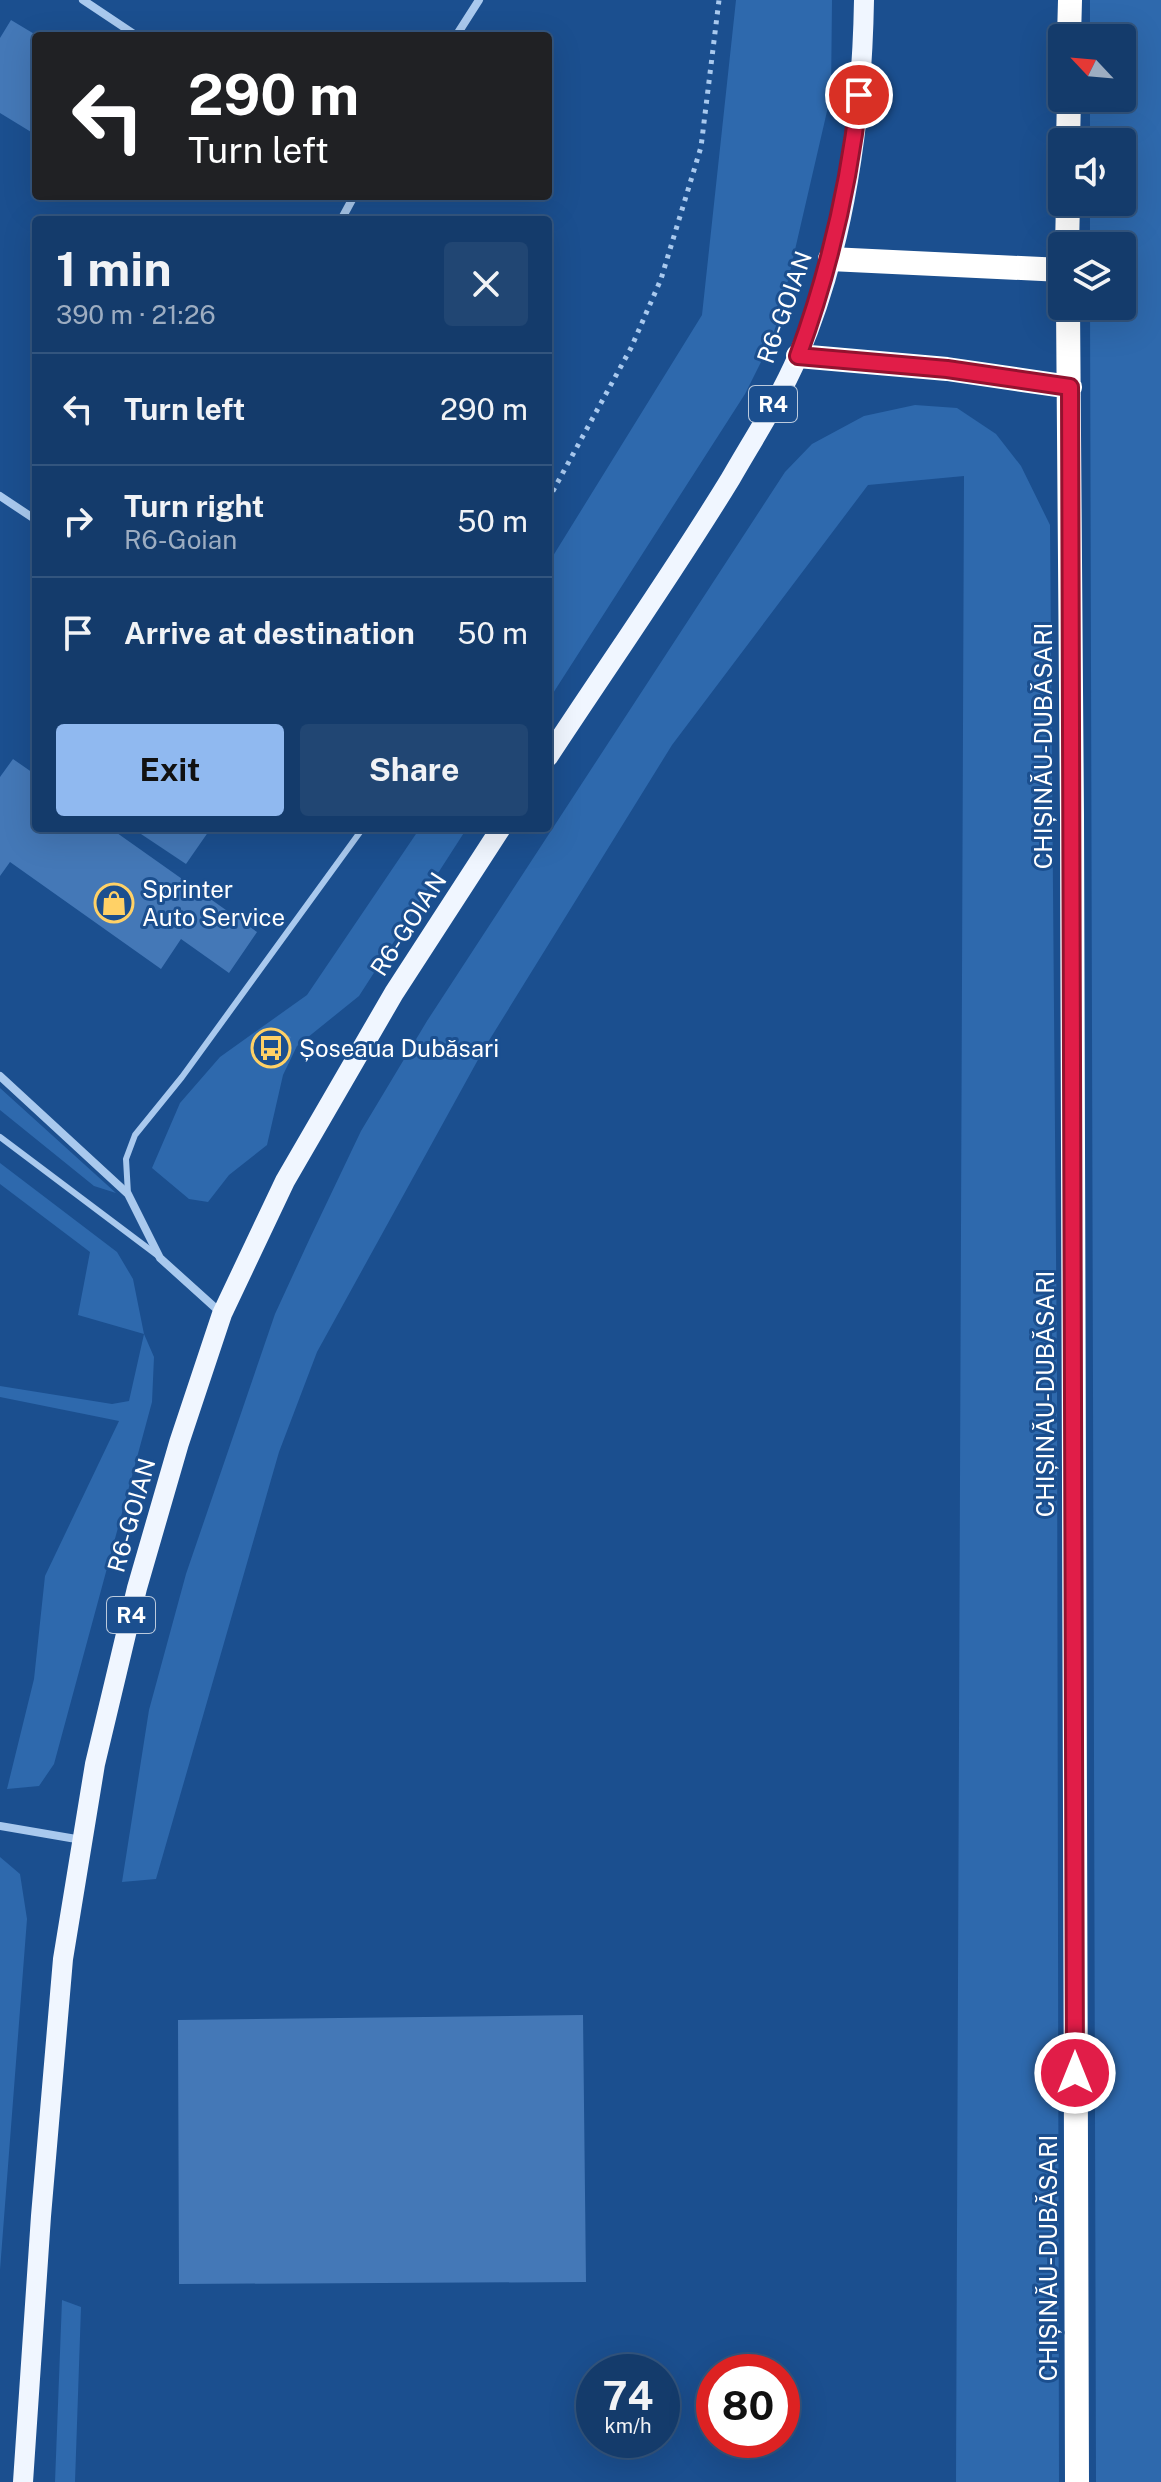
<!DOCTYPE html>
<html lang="en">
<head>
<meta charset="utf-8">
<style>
	body { margin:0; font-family:"Public Sans",sans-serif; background:#214673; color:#f1f3f6; height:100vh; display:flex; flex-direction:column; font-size:30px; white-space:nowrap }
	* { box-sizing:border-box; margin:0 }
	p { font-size:26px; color:#9dadc1 }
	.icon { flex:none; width:44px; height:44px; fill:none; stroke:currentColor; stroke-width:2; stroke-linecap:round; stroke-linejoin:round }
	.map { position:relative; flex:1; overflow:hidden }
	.drawer { position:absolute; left:32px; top:216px; width:520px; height:616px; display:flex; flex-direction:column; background:#143b6b; border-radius:8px; box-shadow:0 8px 32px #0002,0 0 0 2px #33557e }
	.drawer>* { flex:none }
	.guide { position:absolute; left:32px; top:32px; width:520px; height:168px; border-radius:8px; box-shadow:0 8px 32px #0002,0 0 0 2px #33557e; background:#202124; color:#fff; overflow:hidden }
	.needle { width:52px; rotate:296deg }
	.controls { position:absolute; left:1048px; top:24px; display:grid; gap:16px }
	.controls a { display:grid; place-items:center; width:88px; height:88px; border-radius:8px; background:#143b6b; box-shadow:0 8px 32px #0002,0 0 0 2px #33557e; font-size:40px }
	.speed { position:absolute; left:576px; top:2354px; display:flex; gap:16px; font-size:40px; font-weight:700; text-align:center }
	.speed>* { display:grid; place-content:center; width:104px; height:104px; border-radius:50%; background:#143b6b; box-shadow:0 8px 32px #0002,0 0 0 2px #33557e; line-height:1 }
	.speed small { font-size:20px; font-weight:400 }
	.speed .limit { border:12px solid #d22; background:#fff; color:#111 }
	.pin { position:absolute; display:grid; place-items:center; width:68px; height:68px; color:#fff; margin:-34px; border:4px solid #fff; border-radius:50%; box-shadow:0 2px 8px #0007 }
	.me { position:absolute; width:88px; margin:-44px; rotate:0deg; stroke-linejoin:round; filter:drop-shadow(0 0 6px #0008) }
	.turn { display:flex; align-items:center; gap:28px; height:168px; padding:0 24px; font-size:36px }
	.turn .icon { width:104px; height:104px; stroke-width:2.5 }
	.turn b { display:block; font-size:56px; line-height:68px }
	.round { display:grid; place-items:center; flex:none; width:84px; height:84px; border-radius:8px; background:#214673 }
	.summary { display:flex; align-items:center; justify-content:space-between; height:136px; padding:0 24px }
	h1 { font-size:48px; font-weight:700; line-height:60px }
	.button { display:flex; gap:16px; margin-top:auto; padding:16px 24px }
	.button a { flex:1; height:92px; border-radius:8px; background:#90b9f0; color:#111; font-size:32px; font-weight:700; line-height:92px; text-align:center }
	.button a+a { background:#214673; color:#f1f3f6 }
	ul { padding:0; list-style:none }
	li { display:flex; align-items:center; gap:24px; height:112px; padding:0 24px; border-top:2px solid #33557e }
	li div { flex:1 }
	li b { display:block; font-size:30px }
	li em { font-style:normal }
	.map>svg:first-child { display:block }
</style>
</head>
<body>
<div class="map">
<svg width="1161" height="2482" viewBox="0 0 1161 2482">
	<rect width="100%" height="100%" fill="#1b4f8f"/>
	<path fill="#2e69ad" d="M736,0H832L831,94L776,332L745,394L548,701V564L702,315Z
		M1090,0H1161V2482H1096L1090,306H1122V246H1090V202H1122V142H1090V98H1122V38H1090Z
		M915,405L957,408L996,434L1021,466L1050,525L1057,1374L1059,2482H956L964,476L868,485L672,745L485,1047L317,1352L279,1452L156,1879L122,1882L149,1710L186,1574L275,1314L310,1238L361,1131L427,1021L785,472L812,444L864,416Z
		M420,828H467L359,996L297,1046L283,1075L267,1145L229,1175L208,1202L189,1199L152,1168L180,1103L220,1057L307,995Z
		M0,1088L116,1193L94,1186L0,1110Z
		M0,1163L117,1252L133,1279L144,1334L154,1357L152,1402L54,1764L39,1786L7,1789L34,1679L45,1576L119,1421L0,1397V1386L112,1404L129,1401L144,1334L78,1315L90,1252L0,1184Z
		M0,1857L20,1874L27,1919L0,2270Z
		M62,2300L81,2307L75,2482H55Z"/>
	<path fill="#4478b7" d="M11,20L36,35V135L0,113V38Z
		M13,759L36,775V828H110L257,932L229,973L181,939L161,969L10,862L0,876V777Z
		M132,828H211L186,864Z
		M275,1028L291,1037L276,1065L260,1056Z
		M583,2015L586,2282L179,2284L178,2020Z"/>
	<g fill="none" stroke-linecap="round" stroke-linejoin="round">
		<path stroke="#a9c9ee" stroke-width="5" stroke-dasharray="4 6" stroke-linecap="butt" d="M548,500L631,348L661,279L701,147L719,0"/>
		<path stroke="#a9c9ee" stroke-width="6" d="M0,1137L157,1255
			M128,1194L126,1159L135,1135L182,1077L363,828"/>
		<path stroke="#a9c9ee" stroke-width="8" d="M83,0L137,36
			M456,36L479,0
			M341,220L354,196
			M0,496L36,520
			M0,1076L128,1194L160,1258L221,1313
			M0,1826L82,1840"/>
		<path stroke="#f0f6ff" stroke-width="20" d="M548,757C609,664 673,573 731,478C754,438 780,398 798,356C845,247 862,117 864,0
			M23,2482L41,2216L63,1959L95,1764L137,1588L179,1443L222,1314L285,1181L394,993L501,828"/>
		<path stroke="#fff" stroke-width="24" d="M1069,38L1070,0
			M1068,142L1069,98
			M1067,246L1068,202
			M830,259L1062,270
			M1068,306L1072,816L1077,2482
			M798,356L947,369L1070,387"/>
	</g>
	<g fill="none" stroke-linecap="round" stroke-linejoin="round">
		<defs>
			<path id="route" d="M859,95C849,185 829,271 798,356L947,369L1070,387L1075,2073"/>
		</defs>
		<use href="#route" stroke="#92132f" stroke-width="20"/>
		<use href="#route" stroke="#e11d48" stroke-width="14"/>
	</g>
	<defs>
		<symbol id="shop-ring" viewBox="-11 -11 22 22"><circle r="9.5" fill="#1b4f8f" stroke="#ffd166" stroke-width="1.5"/><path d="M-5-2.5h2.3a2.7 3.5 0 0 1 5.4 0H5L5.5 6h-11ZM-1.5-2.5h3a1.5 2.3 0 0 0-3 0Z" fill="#ffd166"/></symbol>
		<symbol id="bus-ring" viewBox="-11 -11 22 22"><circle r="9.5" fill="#1b4f8f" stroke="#ffd166" stroke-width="1.5"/><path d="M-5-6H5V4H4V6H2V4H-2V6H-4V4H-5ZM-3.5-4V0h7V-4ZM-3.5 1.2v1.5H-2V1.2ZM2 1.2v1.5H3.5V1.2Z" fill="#ffd166"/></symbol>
	</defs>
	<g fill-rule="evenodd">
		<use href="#shop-ring" x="92" y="881" width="44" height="44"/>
		<use href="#bus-ring" x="249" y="1026" width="44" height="44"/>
	</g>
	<g text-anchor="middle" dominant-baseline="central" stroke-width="6" stroke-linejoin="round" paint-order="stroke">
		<g fill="#1b4f8f" stroke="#bbcadd" stroke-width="2">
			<rect x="749" y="386" width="48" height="36" rx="6"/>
			<rect x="107" y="1597" width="48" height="36" rx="6"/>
		</g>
		<g font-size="22" font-weight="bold" fill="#fff">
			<text x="773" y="404">R4</text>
			<text x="131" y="1615">R4</text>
		</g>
		<g font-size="24" fill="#fff" stroke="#1b4f8f">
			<text transform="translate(784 307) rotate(-70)">R6-GOIAN</text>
			<text transform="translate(1043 746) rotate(-90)">CHIȘINĂU-DUBĂSARI</text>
			<text transform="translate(408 924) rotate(-57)">R6-GOIAN</text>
			<text transform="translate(1045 1394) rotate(-90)">CHIȘINĂU-DUBĂSARI</text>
			<text transform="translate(131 1515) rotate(-74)">R6-GOIAN</text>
			<text transform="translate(1048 2258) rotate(-90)">CHIȘINĂU-DUBĂSARI</text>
		</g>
		<g font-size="24" fill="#fff" stroke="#1b4f8f" text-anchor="start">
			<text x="142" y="889">Sprinter<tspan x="142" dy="28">Auto Service</tspan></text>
			<text x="299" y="1048">Șoseaua Dubăsari</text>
		</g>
	</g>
</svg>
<div class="controls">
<a><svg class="needle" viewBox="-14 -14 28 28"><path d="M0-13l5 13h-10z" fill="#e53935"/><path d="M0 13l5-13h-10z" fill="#9dadc1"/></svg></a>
<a><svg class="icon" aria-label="sound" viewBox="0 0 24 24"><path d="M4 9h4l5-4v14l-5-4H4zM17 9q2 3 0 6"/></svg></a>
<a><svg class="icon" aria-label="layers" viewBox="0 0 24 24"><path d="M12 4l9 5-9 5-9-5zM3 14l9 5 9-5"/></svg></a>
</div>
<div class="speed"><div>74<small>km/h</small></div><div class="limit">80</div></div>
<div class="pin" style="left:859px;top:95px;background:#d93025"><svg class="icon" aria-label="arrive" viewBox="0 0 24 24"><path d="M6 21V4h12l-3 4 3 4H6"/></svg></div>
<svg class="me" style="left:1075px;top:2073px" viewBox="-20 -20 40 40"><circle r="17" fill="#e11d48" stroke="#fff" stroke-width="3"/><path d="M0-11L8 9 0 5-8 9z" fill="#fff"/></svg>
<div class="guide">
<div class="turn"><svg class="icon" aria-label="left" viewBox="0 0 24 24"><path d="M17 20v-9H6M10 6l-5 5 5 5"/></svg><div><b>290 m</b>Turn left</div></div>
</div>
<section class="drawer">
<div class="summary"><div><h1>1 min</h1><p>390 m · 21:26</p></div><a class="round"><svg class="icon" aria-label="close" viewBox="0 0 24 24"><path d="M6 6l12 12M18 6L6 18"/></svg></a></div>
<ul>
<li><svg class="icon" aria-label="left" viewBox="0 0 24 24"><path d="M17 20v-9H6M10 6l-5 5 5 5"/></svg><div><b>Turn left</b></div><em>290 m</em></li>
<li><svg class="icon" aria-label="right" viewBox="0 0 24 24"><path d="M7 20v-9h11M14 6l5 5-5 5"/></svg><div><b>Turn right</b><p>R6-Goian</p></div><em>50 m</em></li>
<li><svg class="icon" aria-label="arrive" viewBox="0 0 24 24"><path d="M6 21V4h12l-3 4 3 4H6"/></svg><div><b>Arrive at destination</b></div><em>50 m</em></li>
</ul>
<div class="button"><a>Exit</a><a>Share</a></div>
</section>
</div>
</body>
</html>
